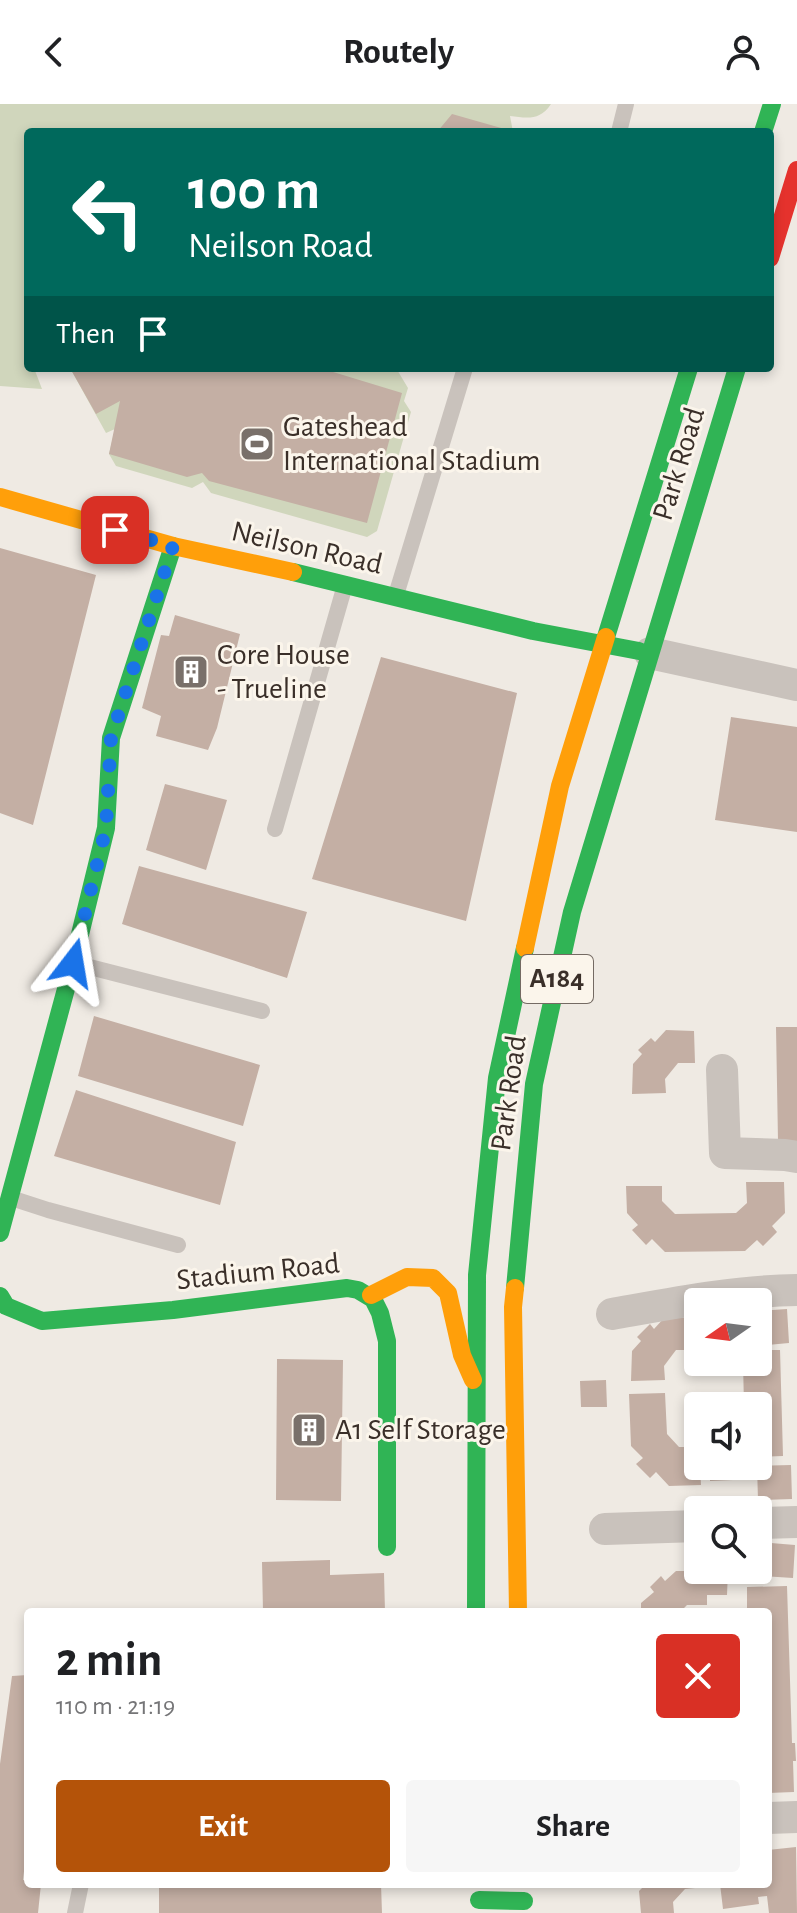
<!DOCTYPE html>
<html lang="en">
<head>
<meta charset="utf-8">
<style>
	body { margin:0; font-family:"Alegreya Sans",sans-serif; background:#f6f6f6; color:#202124; height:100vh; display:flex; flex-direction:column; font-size:30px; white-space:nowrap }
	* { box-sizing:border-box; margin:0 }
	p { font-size:26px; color:#757577 }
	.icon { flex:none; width:44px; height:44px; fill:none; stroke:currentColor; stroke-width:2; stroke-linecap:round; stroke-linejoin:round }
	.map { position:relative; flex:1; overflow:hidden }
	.panel { position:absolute; left:24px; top:1504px; width:748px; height:280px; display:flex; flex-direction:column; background:#fff; border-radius:8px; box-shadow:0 4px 12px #0003 }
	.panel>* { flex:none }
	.hud { position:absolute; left:24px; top:24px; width:750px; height:244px; border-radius:8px; box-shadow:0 4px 12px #0003; background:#00695c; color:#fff; overflow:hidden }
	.needle { width:52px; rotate:256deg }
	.tools { position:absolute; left:684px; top:1184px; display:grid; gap:16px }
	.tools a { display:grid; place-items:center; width:88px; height:88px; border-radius:8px; background:#fff; box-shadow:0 4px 12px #0003; font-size:40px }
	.pin { position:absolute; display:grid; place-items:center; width:68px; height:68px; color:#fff; margin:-34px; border-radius:16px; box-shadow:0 4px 12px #0006 }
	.me { position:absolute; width:88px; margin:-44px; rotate:14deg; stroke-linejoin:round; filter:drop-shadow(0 0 6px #0008) }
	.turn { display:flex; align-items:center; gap:28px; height:168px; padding:0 32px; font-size:36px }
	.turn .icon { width:104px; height:104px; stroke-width:2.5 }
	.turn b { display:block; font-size:56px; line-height:68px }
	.then { display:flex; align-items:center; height:76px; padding:0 32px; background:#0003; gap:16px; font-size:30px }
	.round { display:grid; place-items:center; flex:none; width:84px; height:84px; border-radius:8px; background:#f6f6f6 }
	.head { display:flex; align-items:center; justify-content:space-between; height:136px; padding:0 32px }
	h1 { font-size:48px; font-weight:600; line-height:60px }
	.cta { display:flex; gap:16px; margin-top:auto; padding:16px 32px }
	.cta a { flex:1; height:92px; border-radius:8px; background:#b45309; color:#fff; font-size:32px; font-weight:600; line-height:92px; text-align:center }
	.cta a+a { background:#f6f6f6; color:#202124 }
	header { display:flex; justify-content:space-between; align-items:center; height:104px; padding:0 32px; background:#fff; font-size:36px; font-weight:600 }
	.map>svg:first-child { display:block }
</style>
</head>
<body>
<header><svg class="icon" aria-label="back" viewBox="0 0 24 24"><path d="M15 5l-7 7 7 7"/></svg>Routely<svg class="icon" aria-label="person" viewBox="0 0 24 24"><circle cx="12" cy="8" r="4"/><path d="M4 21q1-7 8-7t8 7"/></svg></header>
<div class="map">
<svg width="797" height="1809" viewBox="0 0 797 1809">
	<rect width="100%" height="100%" fill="#efeae3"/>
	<path fill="#d0d6bc" d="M0,0H551C540,17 527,14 510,12L513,28H28V264H34L42,285L0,282Z
		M70,264H396L408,284L404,297L411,308L377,427L367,433L211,389L203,378L192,384L116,362L109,350L115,325L106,329Z"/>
	<path fill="#c4afa4" d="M452,10L512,27V28H437Z
		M70,264H320L402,289L367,419L209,377L202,369L187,373L109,350L120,297L96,310Z
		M0,444L96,471L33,721L0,709Z
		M175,511L240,530L217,624L208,646L156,632L161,612L142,604L161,531L169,532Z
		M381,553L517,589L466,817L312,775Z
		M731,613L797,623V728L715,716Z
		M165,680L227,696L206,766L146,746Z
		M139,762L307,808L287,874L122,820Z
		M94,912L260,961L243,1022L78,972Z
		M776,923H797V1037H778Z
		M666,926L694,927L695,959H678L665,975L666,989L632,990L633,960L642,950L638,946L651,934L655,938Z
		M76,986L236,1038L220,1101L54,1052Z
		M746,1078H784L785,1109L772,1122L777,1128L763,1142L757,1136L745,1147L665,1148L652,1135L646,1141L632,1126L638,1121L627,1109L626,1082H662V1097L675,1110L736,1109L747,1099Z
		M787,1205L789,1239L758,1242V1207Z
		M665,1213L693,1214L694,1246H676L664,1262L665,1276L631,1277L632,1247L641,1237L637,1233L650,1220L654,1225Z
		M758,1246H780L783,1352L758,1353V1302H744L743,1258H758Z
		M277,1255L343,1256L341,1397L276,1396Z
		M606,1276L607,1303H581L580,1277Z
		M665,1289L667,1330L679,1343H698V1362H700L701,1381L669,1382L656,1368L650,1374L636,1360L643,1354L631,1342L629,1290Z
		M791,1361L792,1395L758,1396L757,1362Z
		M710,1362H732L733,1376L710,1377Z
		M758,1438L795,1441L793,1474L749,1471V1466H758Z
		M330,1456V1471L384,1469L385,1508H263L262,1458Z
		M676,1467H728L727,1491H707V1501H687L680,1508H641V1499L654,1488L650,1483L661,1472L665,1477Z
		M787,1482L792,1639H795L796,1657H793L794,1688L768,1689V1508H747V1483Z
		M28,1571V1732L23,1776L28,1777V1780H41L38,1809H0V1660L12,1572Z
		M796,1743L797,1809H769L767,1792L758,1793L759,1800L723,1805L720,1780H768V1746Z
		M159,1780H381L382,1809H159Z
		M646,1780H704L705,1783L685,1785L673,1798L674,1809H641L639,1787Z"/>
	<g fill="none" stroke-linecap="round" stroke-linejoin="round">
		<path stroke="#c9c2bc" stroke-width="16" d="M619,28L626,0
			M396,491L465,264
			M275,725L345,481
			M74,859L262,907
			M11,1094L48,1106L178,1141
			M75,1809L81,1780"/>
		<path stroke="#c9c2bc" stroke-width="32" d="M650,549L797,581
			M722,966L725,1049L785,1051L797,1053
			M612,1210C674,1199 734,1187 797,1186
			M758,1419L797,1418
			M605,1425L698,1422
			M768,1714L797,1713"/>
		<path stroke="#30b455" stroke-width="18" d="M763,28L772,0
			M293,468L533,527L639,547
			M606,533L689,264
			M0,1129L73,859L106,724L111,634L173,442
			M515,1184L534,980L572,808L737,264
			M0,1192L6,1202L42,1217L173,1206L347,1184L358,1186L373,1195L380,1209L387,1237V1443
			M476,1508L477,1171L497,974L525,844
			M479,1796L524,1797"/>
		<path stroke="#ff9f0a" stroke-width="18" d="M0,393L173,442L293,468
			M525,844L560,682L606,533
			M515,1184L513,1203L518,1508
			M371,1191L407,1173L433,1174L448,1189L462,1251L473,1276"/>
		<path stroke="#e5322d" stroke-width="18" d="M770,154L797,66"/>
	</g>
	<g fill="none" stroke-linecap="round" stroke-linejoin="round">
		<path stroke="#1a73e8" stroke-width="14" stroke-dasharray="0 25.2" d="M73,859L106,724L111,634L173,442L115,426"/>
	</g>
	<defs>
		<symbol id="stadium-square" viewBox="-11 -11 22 22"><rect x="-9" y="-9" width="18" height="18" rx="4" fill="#79706a" stroke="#fbf5eb"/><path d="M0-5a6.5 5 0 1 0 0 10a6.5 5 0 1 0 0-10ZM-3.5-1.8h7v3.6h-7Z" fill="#fff"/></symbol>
		<symbol id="building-square" viewBox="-11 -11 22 22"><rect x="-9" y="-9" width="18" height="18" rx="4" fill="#79706a" stroke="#fbf5eb"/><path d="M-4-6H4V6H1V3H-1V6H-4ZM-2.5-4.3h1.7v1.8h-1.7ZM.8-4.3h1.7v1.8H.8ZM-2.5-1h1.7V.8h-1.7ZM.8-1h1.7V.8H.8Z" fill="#fff"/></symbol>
	</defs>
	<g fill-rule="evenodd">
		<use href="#stadium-square" x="237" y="320" width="40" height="40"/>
		<use href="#building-square" x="171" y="548" width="40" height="40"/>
		<use href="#building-square" x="289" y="1306" width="40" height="40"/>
	</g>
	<g text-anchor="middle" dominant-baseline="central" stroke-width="6" stroke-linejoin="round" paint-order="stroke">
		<rect fill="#fbf5eb" stroke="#746a63" stroke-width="2" x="521" y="851" width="72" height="48" rx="6"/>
		<g font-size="28" font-weight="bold" fill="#3a2f29">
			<text x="557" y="875">A184</text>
		</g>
		<g font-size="30" fill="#3a2f29" stroke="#fbf5eb" text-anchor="start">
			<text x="283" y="323">Gateshead<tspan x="283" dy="34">International Stadium</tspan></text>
			<text x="217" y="551">Core House<tspan x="217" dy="34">- Trueline</tspan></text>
			<text x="335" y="1326">A1 Self Storage</text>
		</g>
		<g font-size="30" fill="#3a2f29" stroke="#fbf5eb">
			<text transform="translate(679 360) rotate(-73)">Park Road</text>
			<text transform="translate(307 444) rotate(13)">Neilson Road</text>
			<text transform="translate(509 989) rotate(-82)">Park Road</text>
			<text transform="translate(258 1168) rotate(-6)">Stadium Road</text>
		</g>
	</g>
</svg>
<div class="tools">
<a><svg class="needle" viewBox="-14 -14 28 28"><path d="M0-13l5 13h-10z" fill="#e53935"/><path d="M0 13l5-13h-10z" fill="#757577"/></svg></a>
<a><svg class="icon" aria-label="sound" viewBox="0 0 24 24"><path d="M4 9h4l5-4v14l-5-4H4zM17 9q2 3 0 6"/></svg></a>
<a><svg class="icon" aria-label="search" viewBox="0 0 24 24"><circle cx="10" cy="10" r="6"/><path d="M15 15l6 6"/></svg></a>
</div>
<div class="pin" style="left:115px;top:426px;background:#d93025"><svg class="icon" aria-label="arrive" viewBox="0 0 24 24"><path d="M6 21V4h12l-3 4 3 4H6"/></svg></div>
<svg class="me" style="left:73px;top:859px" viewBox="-20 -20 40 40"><path d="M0-17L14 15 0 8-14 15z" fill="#1a73e8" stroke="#fff" stroke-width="4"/></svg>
<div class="hud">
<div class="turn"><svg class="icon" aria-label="left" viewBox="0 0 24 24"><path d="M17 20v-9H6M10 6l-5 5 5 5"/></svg><div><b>100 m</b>Neilson Road</div></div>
<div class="then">Then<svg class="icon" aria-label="arrive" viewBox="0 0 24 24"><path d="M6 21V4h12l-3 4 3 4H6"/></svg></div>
</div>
<section class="panel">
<div class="head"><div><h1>2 min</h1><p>110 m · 21:19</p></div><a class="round" style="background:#d93025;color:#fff"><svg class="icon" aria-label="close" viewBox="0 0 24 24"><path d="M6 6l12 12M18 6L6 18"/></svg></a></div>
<div class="cta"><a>Exit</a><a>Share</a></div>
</section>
</div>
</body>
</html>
